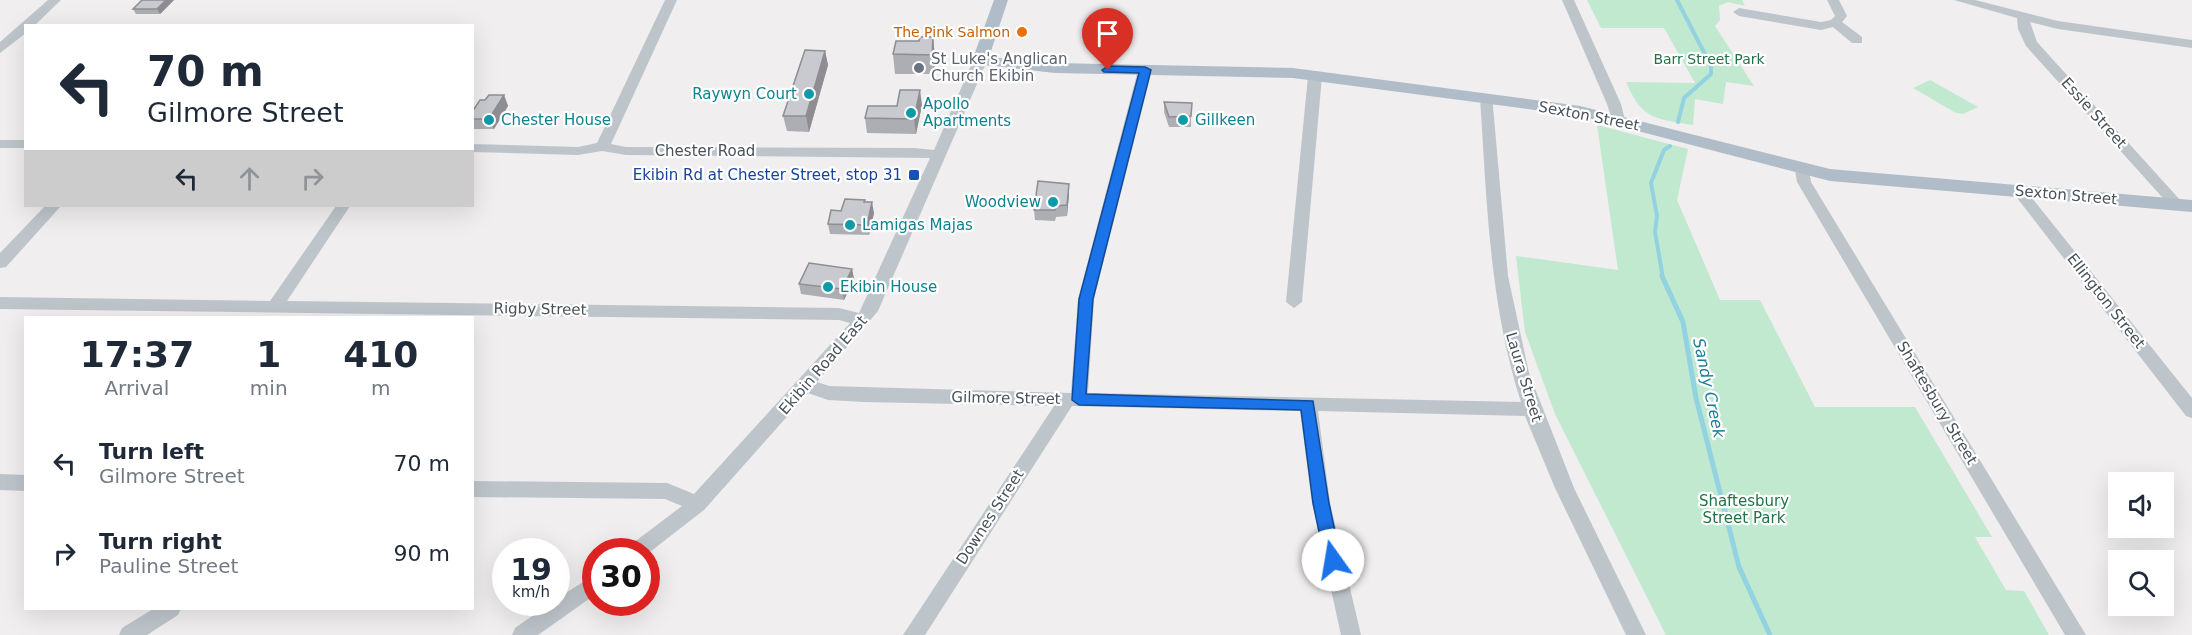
<!DOCTYPE html>
<html lang="en">
<head>
<meta charset="utf-8">
<style>
	body { margin:0; font-family:"DejaVu Sans",sans-serif; background:#f2f2f3; color:#1f2937; height:100vh; display:flex; flex-direction:column; font-size:22px; white-space:nowrap }
	* { box-sizing:border-box; margin:0 }
	p { font-size:20px; color:#747a83 }
	.icon { flex:none; width:33px; height:33px; fill:none; stroke:currentColor; stroke-width:2; stroke-linecap:round; stroke-linejoin:round }
	.map { position:relative; flex:1; overflow:hidden }
	.sheet { position:absolute; left:24px; top:316px; width:450px; height:294px; display:flex; flex-direction:column; background:#fff; border-radius:0px; box-shadow:0 6px 24px #0002 }
	.sheet>* { flex:none }
	.hud { position:absolute; left:24px; top:24px; width:450px; height:183px; border-radius:0px; box-shadow:0 6px 24px #0002; background:#fff; color:#1f2937; overflow:hidden }
	.tools { position:absolute; left:2108px; top:472px; display:grid; gap:12px }
	.tools a { display:grid; place-items:center; width:66px; height:66px; border-radius:0px; background:#fff; box-shadow:0 6px 24px #0002; font-size:30px }
	.speed { position:absolute; left:492px; top:538px; display:flex; gap:12px; font-size:30px; font-weight:700; text-align:center }
	.speed>* { display:grid; place-content:center; width:78px; height:78px; border-radius:50%; background:#fff; box-shadow:0 6px 24px #0002; line-height:1 }
	.speed small { font-size:15px; font-weight:400 }
	.speed .limit { border:9px solid #d22; background:#fff; color:#111 }
	.pin { position:absolute; display:grid; place-items:center; width:51px; height:51px; color:#fff; margin:-62px -26px; border-radius:50% 50% 50% 0; rotate:-45deg; box-shadow:0 0 6px #0007 }
	.pin .icon { rotate:45deg }
	.me { position:absolute; width:66px; margin:-33px; rotate:347deg; stroke-linejoin:round; filter:drop-shadow(0 0 4px #0008) }
	.turn { display:flex; align-items:center; gap:21px; height:126px; padding:0 24px; font-size:27px }
	.turn .icon { width:78px; height:78px; stroke-width:2.5 }
	.turn b { display:block; font-size:42px; line-height:51px }
	.lanes { display:flex; align-items:center; height:57px; padding:0 24px; background:#0003; justify-content:center; gap:30px; direction:ltr }
	.lanes .off { opacity:.35 }
	.eta { display:flex; justify-content:space-evenly; align-items:center; height:102px; text-align:center }
	.eta b { font-size:36px; font-weight:800; line-height:42px }
	ul { padding:0; list-style:none }
	li { display:flex; align-items:center; gap:18px; height:90px; padding:0 24px }
	li div { flex:1 }
	li b { display:block; font-size:22px }
	li em { font-style:normal }
	.map>svg:first-child { display:block }
</style>
</head>
<body>
<div class="map">
<svg width="2192" height="635" viewBox="0 0 2192 635">
	<rect width="100%" height="100%" fill="#f0eeee"/>
	<path fill="#c0e9d0" d="M1587,0H1742L1745,6L1728,2L1719,6L1720,20L1715,26L1754,86L1726,82L1723,104L1695,99L1693,125C1656,119 1642,120 1626,82L1695,83L1664,28H1601Z
		M1930,80L1978,107L1963,114L1956,113L1913,88Z
		M1597,125L1688,149L1677,200L1720,300H1760L1815,407H1915L1992,537H1975L2006,590L2024,591L2049,635H1666L1555,414L1525,332L1516,256L1618,270Z"/>
	<g fill="none" stroke-linecap="round" stroke-linejoin="round">
		<path stroke="#92d2e1" stroke-width="4" d="M1677,0L1711,66V74L1684,98L1678,122
			M1663,278L1655,232L1657,216L1651,183L1664,150L1670,146"/>
		<path stroke="#92d2e1" stroke-width="5" d="M1662,276L1683,322L1696,398L1739,567L1770,635"/>
		<path fill="#bdc5cb" fill-rule="evenodd" d="M48,0H61L34,26H26V33L0,53V42Z
			M665,0H677L611,144L626,147L915,148L934,150L973,61L980,57L987,61L878,311L817,382L829,386L1071,393L1078,299L1138,70L1145,66L1152,70L1094,299L1088,393L1521,402C1489,303 1487,201 1480,98L1482,95H1492L1508,276L1529,373L1574,488L1646,635H1626L1555,488L1525,416L1318,411L1330,503L1361,635H1341L1312,503L1300,411L1072,406L925,635H903L1054,406L864,402L828,400L808,393L704,510L646,555V552H626L629,546L682,506L665,499L472,497V481L667,483L694,494L850,323L839,320L0,309V297L270,301L336,206H350L287,301L839,308L859,313L930,158L626,155L602,151L578,155L472,152V144L578,147L597,143Z
			M1562,0H1574L1621,104L1625,120L1623,123H1613L1607,104Z
			M1827,0H1839L1847,16L1842,22L1862,37V43H1852L1833,27L1821,30L1739,16L1733,12L1739,8L1821,22L1831,20L1835,16Z
			M1954,0H1975L2058,21L2192,40V48L2058,29L2030,22L2037,42L2181,201L2184,204L2181,207H2171L2026,46L2018,29L2017,18Z
			M1315,72L1322,76L1302,302L1294,308L1286,302L1308,76Z
			M0,140H26V148H0Z
			M1802,165L1809,170L1811,182L2086,635H2065L1797,182L1795,170Z
			M2019,186L2024,188L2192,398V418L2186,416L2014,194L2012,191Z
			M45,206H61L6,267L0,268V253Z
			M0,474L26,475V491L0,490Z
			M596,574V594L538,635H512L515,628L551,603H556V599Z
			M153,609H181L178,615L147,635H119L122,628Z"/>
		<path fill="#b0bdc9" fill-rule="evenodd" d="M994,0H1008L989,57L1055,63L1293,68L1580,106L1830,169L2192,200V212L1830,181L1580,116L1293,78L1055,73L975,64L972,61Z"/>
	</g>
	<path fill="#adaeb3" d="M142,0H174L160,14H136L133,9Z
		M933,37L935,57L934,74H895L893,54L919,41Z
		M825,51L828,65L809,132L787,131L783,116Z
		M504,95L508,106L494,129H473L472,112L485,100Z
		M1164,102L1191,116V127H1169L1164,112Z
		M922,105L916,134L867,133L865,118L897,106Z
		M1069,194L1067,216L1056,217L1055,221L1035,220L1034,210Z
		M865,200V202L874,213L869,235L830,234L828,224L841,211Z
		M852,269L854,279L844,300L801,294L799,284Z"/>
	<path fill="#8d8d92" d="M166,0H174L160,14L157,9Z
		M933,37L935,57L934,74L932,55Z
		M825,51L828,65L809,132L806,116Z
		M920,90L922,105L916,134L914,119Z
		M504,95L508,106L494,129L489,119Z
		M1069,184V194L1067,216V205Z
		M872,202L874,213L869,235L867,225Z
		M852,269L854,279L844,300L842,289Z"/>
	<path fill="#c9cad0" stroke="#8d8d92" stroke-width="1.5" d="M142,0H166L157,9H133Z
		M920,37H933L932,55L893,54L896,41H919Z
		M805,50L825,51L806,116H783Z
		M900,90H920L914,119L865,118L868,106H897Z
		M489,95H504L489,119H472V112L480,100H485Z
		M1164,102L1192,103L1191,116L1169,117Z
		M1038,181L1069,184L1067,205L1055,206V210H1034Z
		M845,199L865,200L864,202H872L867,225L828,224L831,210L841,211Z
		M809,263L852,269L842,289L799,284Z"/>
	<path fill="#1a73e8" stroke="#114b97" stroke-width="1.5" d="M1108,66L1145,67L1151,70L1093,299L1086,394L1313,401L1329,503L1341,560L1339,565H1327L1325,560L1313,503L1301,410L1079,405L1072,400L1079,299L1139,73L1104,72L1102,70Z"/>
	<circle fill="#e8710a" stroke="#fff" stroke-width="2" cx="1022" cy="32" r="6"/>
	<circle fill="#6b7280" stroke="#fff" stroke-width="2" cx="919" cy="68" r="6"/>
	<g fill="#0f9aa8" stroke="#fff" stroke-width="2">
		<circle cx="809" cy="94" r="6"/>
		<circle cx="911" cy="113" r="6"/>
		<circle cx="489" cy="120" r="6"/>
		<circle cx="1183" cy="120" r="6"/>
		<circle cx="1053" cy="202" r="6"/>
		<circle cx="850" cy="225" r="6"/>
		<circle cx="828" cy="287" r="6"/>
	</g>
	<rect fill="#1a4fb4" stroke="#fff" stroke-width="2" x="908" y="169" width="12" height="12" rx="3"/>
	<g text-anchor="middle" dominant-baseline="central" stroke-width="4.5" stroke-linejoin="round" paint-order="stroke">
		<g font-size="14" fill="#c56008" stroke="#fff" text-anchor="end">
			<text x="1010" y="32">The Pink Salmon</text>
		</g>
		<g font-size="14" fill="#217248" stroke="#fff">
			<text x="1709" y="59">Barr Street Park</text>
		</g>
		<g font-size="15" fill="#5b616d" stroke="#fff" text-anchor="start">
			<text x="931" y="59">St Luke's Anglican<tspan x="931" dy="17">Church Ekibin</tspan></text>
		</g>
		<g font-size="15" fill="#0d838f" stroke="#fff" text-anchor="start">
			<text x="797" y="94" text-anchor="end">Raywyn Court</text>
			<text x="923" y="104">Apollo<tspan x="923" dy="17">Apartments</tspan></text>
			<text x="501" y="120">Chester House</text>
			<text x="1195" y="120">Gillkeen</text>
			<text x="1041" y="202" text-anchor="end">Woodview</text>
			<text x="862" y="225">Lamigas Majas</text>
			<text x="840" y="287">Ekibin House</text>
		</g>
		<g font-size="15" fill="#485159" stroke="#fff">
			<text transform="translate(2094 113) rotate(48)">Essie Street</text>
			<text transform="translate(1589 116) rotate(11)">Sexton Street</text>
			<text x="705" y="151">Chester Road</text>
			<text transform="translate(2066 195) rotate(5)">Sexton Street</text>
			<text transform="translate(2106 301) rotate(52)">Ellington Street</text>
			<text transform="translate(540 309) rotate(1)">Rigby Street</text>
			<text transform="translate(823 365) rotate(-49)">Ekibin Road East</text>
			<text transform="translate(1524 377) rotate(73)">Laura Street</text>
			<text transform="translate(1006 398) rotate(1)">Gilmore Street</text>
			<text transform="translate(1937 403) rotate(59)">Shaftesbury Street</text>
			<text transform="translate(990 517) rotate(-57)">Downes Street</text>
		</g>
		<g font-size="15" fill="#164399" stroke="#fff" text-anchor="end">
			<text x="902" y="175">Ekibin Rd at Chester Street, stop 31</text>
		</g>
		<g font-size="15" fill="#217248" stroke="#fff">
			<text x="1744" y="501">Shaftesbury<tspan x="1744" dy="17">Street Park</tspan></text>
		</g>
		<g font-size="16" font-style="italic" fill="#1c7f98" stroke="#fff">
			<text transform="translate(1709 388) rotate(78)">Sandy Creek</text>
		</g>
	</g>
</svg>
<div class="tools">
<a><svg class="icon" aria-label="sound" viewBox="0 0 24 24"><path d="M4 9h4l5-4v14l-5-4H4zM17 9q2 3 0 6"/></svg></a>
<a><svg class="icon" aria-label="search" viewBox="0 0 24 24"><circle cx="10" cy="10" r="6"/><path d="M15 15l6 6"/></svg></a>
</div>
<div class="speed"><div>19<small>km/h</small></div><div class="limit">30</div></div>
<div class="pin" style="left:1108px;top:70px;background:#d93025"><svg class="icon" aria-label="arrive" viewBox="0 0 24 24"><path d="M6 21V4h12l-3 4 3 4H6"/></svg></div>
<svg class="me" style="left:1333px;top:560px" viewBox="-20 -20 40 40"><circle r="19" fill="#fff"/><path d="M0-13L10 11 0 6-10 11z" fill="#1a73e8"/></svg>
<div class="hud">
<div class="turn"><svg class="icon" aria-label="left" viewBox="0 0 24 24"><path d="M17 20v-9H6M10 6l-5 5 5 5"/></svg><div><b>70 m</b>Gilmore Street</div></div>
<div class="lanes"><svg class="icon" aria-label="left" viewBox="0 0 24 24"><path d="M17 20v-9H6M10 6l-5 5 5 5"/></svg><svg class="icon off" aria-label="ahead" viewBox="0 0 24 24"><path d="M12 20V5M6 11l6-6 6 6"/></svg><svg class="icon off" aria-label="right" viewBox="0 0 24 24"><path d="M7 20v-9h11M14 6l5 5-5 5"/></svg></div>
</div>
<section class="sheet">
<div class="eta">
<div><b>17:37</b><p>Arrival</p></div>
<div><b>1</b><p>min</p></div>
<div><b>410</b><p>m</p></div>
</div>
<ul>
<li><svg class="icon" aria-label="left" viewBox="0 0 24 24"><path d="M17 20v-9H6M10 6l-5 5 5 5"/></svg><div><b>Turn left</b><p>Gilmore Street</p></div><em>70 m</em></li>
<li><svg class="icon" aria-label="right" viewBox="0 0 24 24"><path d="M7 20v-9h11M14 6l5 5-5 5"/></svg><div><b>Turn right</b><p>Pauline Street</p></div><em>90 m</em></li>
</ul>
</section>
</div>
</body>
</html>
